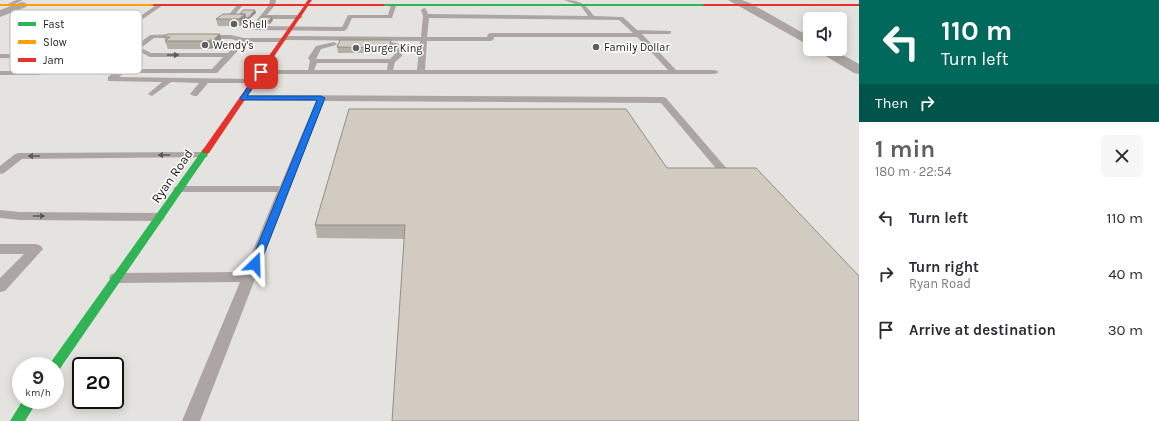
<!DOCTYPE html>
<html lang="en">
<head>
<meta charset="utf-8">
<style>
	body { margin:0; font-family:Karla,sans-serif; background:#f7f7f7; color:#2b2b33; height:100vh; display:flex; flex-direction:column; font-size:15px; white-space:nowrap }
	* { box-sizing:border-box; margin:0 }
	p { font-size:13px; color:#7c7c81 }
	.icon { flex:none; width:22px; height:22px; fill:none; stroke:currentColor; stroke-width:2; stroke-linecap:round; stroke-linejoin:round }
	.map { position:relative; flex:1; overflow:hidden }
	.drawer { display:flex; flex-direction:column; background:#fff; width:300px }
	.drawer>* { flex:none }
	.banner { background:#00695c; color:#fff; overflow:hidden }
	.fabs { position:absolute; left:803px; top:12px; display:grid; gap:8px }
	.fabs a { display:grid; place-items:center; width:44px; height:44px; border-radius:6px; background:#fff; box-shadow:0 2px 10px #0003; font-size:20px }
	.speed { position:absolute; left:12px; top:357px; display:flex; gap:8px; font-size:20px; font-weight:700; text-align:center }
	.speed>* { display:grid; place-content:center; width:52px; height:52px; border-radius:50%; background:#fff; box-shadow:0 2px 10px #0003; line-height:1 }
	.speed small { font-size:10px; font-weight:400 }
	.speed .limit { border:2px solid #111; border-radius:6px; background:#fff; color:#111 }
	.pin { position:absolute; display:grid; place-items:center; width:34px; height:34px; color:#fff; margin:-17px; border-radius:8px; box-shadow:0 2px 6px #0006 }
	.me { position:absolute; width:44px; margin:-22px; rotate:22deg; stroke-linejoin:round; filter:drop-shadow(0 0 3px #0008) }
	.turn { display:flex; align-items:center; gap:14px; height:84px; padding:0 16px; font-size:18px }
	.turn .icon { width:52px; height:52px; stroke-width:2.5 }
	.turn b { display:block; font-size:28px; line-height:34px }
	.then { display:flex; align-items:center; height:38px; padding:0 16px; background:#0003; gap:8px; font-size:15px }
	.round { display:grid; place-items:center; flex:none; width:42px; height:42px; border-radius:6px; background:#f7f7f7 }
	.overview { display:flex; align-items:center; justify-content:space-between; height:68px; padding:0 16px }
	h1 { font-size:24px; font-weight:700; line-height:30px; color:#62605e }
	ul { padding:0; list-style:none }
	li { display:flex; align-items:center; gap:12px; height:56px; padding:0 16px }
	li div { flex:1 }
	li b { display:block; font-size:15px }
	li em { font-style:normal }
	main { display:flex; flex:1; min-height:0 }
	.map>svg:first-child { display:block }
</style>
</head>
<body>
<main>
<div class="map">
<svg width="859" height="421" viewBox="0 0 859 421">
	<rect width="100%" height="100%" fill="#e5e3e0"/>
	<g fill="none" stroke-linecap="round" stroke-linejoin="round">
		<path fill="#aca5a4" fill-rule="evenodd" d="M16,0H23L11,6L6,5Z
			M270,0H276L275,5L267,15H300L303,17L300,19H264L261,22H257V20L269,5Z
			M564,0C581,0 585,4 594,16L623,17L637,30L671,31V33L669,34H642L676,70H715L719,72L715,74H258L257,72L261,70H308L310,61L308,58L316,46L334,42L337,44L336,45L321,49L316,59H390L394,55L395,47L384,46L381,44C385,41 397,42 401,45L402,56L395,62L393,70H417L420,41L286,40L283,42H246L217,73H132L128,71L132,69H212L223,57H150L134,49V47L150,35L180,34L183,36L180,38H154L141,48L151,53H228L239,41L231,39H205L202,37L205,35H231L244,38H282L285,36L421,37L423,16L421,10L424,8L426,9L428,14L588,16L581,6ZM429,18L619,20L633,33H490L488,34L487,37H427ZM494,37H637L668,70H425L427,41H491L494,39ZM317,63H388L387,70H314Z
			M158,4L163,5L137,23H133V21Z
			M238,4L243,5L230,20H226V18Z
			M391,5L396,6L392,18H352L347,29L344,31L253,30L250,28L253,26L342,27L348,15H388Z
			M0,54L70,55L74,57L72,59H138V63L119,77L255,79L259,81L255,83H208L197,96H194L190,94L199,83L171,82L152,96L148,94L162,82L108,81V77L127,63H65L50,72L38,75H0V71H37L62,59L0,58Z
			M243,95L663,97L666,98L728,170L727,172H719L661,103L324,101L200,421H182L240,282L116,283L111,282L109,278L111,274L116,273L244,272L277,192H179L175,191L173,189L175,187L179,186H280L316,101L240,100L239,98L240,96Z
			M203,152L208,155L207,157L22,159L4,173L0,174V166L15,154L19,153Z
			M0,210L20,212L159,213L163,214L165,217L163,220L159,221L20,220L0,218Z
			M0,244H36L41,246L43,249L5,291L0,292V278L24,254H0Z"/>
		<path fill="#aca5a4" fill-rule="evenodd" d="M728,0H742L750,3L810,37V46Z
			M22,2L26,3L27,5L26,7L0,17V10Z
			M817,49H832L859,64V74L854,73L819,52Z"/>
		<path fill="#30b455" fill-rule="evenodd" d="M383,4H704L706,5L704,6H382Z
			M203,149H209L210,151L59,370L55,372V366H49L51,362Z
			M23,400H38L25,421H10Z"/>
		<path fill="#ff9f0a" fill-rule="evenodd" d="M0,4H154L156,5L154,6H0Z"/>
		<path fill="#e5322d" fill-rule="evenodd" d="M308,0H312L309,4H383L385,5L383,6H308L209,153H203L202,151L304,6H154L152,5L154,4H305Z
			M704,4H859V6H703Z"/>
	</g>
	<path fill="#b4afa6" d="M255,10L256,13L248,20H246L247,21L241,26H218L216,19Z
		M273,20L270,24H257V21Z
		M220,34L222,42L215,48L203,49H168L165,41L164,37Z
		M391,46L389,53H338L337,47Z
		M667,168L404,239L317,238L315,225Z"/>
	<path fill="#928e87" d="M255,10L256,13L248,20V18Z
		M245,14L247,21L241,26L239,19Z
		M272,17L273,20L270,24L269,21Z
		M220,34L222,42L215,48L203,49L201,41Z
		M391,40V46L389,53V48Z"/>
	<path fill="#d1cbc1" stroke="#928e87" d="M243,10H255L248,18H246L245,14H240Z
		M223,14H245L239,19H216Z
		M260,17H272L269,21H257Z
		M168,34H220L213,40L201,41H165L170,37H164Z
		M340,40H391L389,48L337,47Z
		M349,109H626L667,168H756L859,276V421H392L405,225H315Z"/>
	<defs><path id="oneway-solid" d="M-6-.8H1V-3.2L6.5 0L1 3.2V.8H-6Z"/></defs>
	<g fill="#5d5957">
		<use href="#oneway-solid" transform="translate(173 55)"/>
		<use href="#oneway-solid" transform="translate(164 155) rotate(180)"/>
		<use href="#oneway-solid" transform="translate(34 156) rotate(180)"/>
		<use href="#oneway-solid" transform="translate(39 216)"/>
	</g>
	<path fill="#1a73e8" stroke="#114b97" d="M261,70L264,72L247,96H321L325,98L260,264L259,266H251L250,264L317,100H241V97L259,71Z"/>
	<g fill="#62605e" stroke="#fff" stroke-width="1.5">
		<circle cx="234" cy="24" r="4"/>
		<circle cx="205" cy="45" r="4"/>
		<circle cx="596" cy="47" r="4"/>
		<circle cx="356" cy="48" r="4"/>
	</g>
	<g text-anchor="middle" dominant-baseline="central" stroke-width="3" stroke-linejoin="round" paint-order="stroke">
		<g font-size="11" fill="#1c1a18" stroke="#fff" text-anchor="start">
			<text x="242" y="24">Shell</text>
			<text x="213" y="45">Wendy's</text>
			<text x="604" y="47">Family Dollar</text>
			<text x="364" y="48">Burger King</text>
		</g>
		<g font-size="13" fill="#1c1a18" stroke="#fff">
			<text transform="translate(172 176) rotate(-55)">Ryan Road</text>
		</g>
	</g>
	<rect x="10" y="10" width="132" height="64" rx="6" fill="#fff" stroke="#bbbaba" stroke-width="1"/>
	<rect x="18" y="22" width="18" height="4" fill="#30b455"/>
	<rect x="18" y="40" width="18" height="4" fill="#ff9f0a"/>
	<rect x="18" y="58" width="18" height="4" fill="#e5322d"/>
	<g font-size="11" fill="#1c1a18">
		<text x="43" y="28">Fast</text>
		<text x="43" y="46">Slow</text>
		<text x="43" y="64">Jam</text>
	</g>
</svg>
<div class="fabs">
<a><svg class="icon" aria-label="sound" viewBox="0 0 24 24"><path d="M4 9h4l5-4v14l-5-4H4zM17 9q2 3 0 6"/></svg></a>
</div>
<div class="speed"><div>9<small>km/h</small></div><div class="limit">20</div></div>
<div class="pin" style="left:261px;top:72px;background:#d93025"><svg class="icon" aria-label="arrive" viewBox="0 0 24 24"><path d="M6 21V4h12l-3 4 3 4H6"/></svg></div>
<svg class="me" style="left:255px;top:264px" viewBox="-20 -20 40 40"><path d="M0-17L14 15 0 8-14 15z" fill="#1a73e8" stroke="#fff" stroke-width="4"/></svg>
</div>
<section class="drawer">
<div class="banner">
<div class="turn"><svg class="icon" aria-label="left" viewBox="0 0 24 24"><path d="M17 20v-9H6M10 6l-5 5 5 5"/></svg><div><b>110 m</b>Turn left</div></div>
<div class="then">Then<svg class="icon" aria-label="right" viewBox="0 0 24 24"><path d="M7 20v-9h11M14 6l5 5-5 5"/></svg></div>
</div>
<div class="overview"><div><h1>1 min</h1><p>180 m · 22:54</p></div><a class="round"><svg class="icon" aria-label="close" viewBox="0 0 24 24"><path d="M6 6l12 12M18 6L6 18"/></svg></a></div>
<ul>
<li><svg class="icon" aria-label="left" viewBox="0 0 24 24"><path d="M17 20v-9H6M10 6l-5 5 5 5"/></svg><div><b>Turn left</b></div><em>110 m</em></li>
<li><svg class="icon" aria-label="right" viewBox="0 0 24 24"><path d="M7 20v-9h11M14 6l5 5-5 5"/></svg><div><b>Turn right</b><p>Ryan Road</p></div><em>40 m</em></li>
<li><svg class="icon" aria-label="arrive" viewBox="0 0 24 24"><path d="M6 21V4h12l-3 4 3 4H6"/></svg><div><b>Arrive at destination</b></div><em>30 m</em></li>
</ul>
</section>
</main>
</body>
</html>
